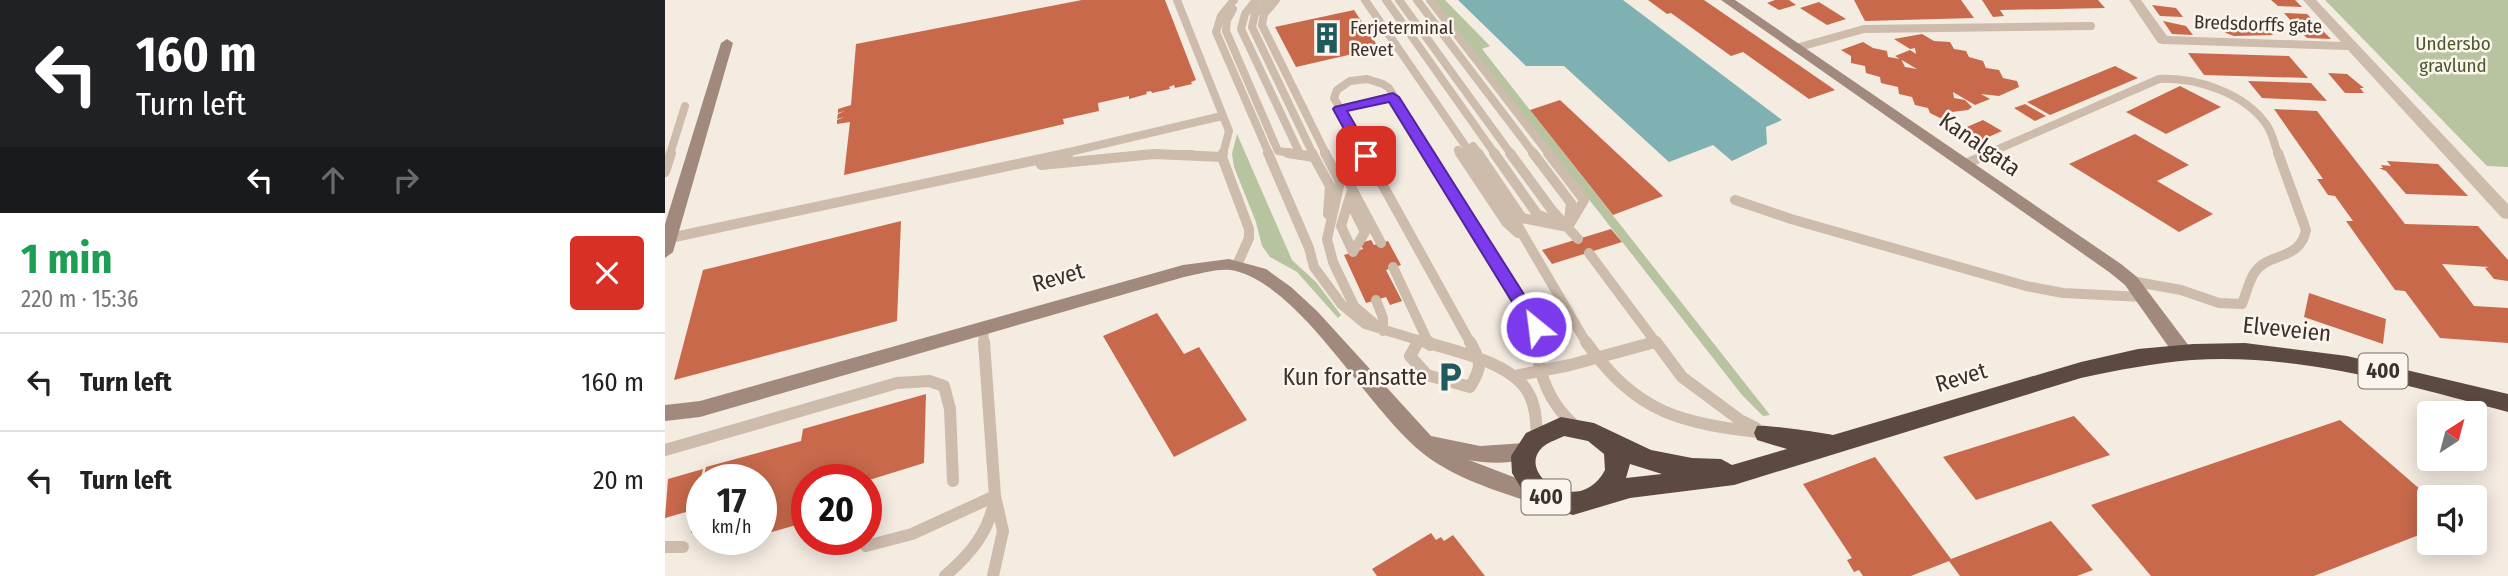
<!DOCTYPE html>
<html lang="en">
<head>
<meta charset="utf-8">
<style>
	body { margin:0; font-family:"Fira Sans Condensed",sans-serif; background:#f6f6f6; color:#222; height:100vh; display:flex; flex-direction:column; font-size:26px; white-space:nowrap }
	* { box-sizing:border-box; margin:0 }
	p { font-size:23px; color:#767676 }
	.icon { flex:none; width:38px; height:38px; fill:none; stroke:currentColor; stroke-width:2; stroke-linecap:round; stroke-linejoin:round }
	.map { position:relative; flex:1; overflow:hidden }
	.panel { display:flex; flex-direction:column; background:#fff; width:665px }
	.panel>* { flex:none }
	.guide { background:#202124; color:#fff; overflow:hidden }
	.needle { width:46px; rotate:36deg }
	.fabs { position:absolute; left:1752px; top:401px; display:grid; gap:14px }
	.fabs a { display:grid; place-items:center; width:70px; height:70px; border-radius:7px; background:#fff; box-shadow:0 4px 18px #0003; font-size:35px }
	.speed { position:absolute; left:21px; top:464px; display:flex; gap:14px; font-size:35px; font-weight:700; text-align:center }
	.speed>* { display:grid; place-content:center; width:91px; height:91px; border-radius:50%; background:#fff; box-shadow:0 4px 18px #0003; line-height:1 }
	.speed small { font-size:18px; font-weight:400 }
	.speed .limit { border:10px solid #d22; background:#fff; color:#111 }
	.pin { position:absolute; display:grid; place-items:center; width:60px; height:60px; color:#fff; margin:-30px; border-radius:14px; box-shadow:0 4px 10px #0006 }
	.me { position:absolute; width:77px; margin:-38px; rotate:331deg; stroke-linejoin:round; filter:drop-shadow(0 0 5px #0008) }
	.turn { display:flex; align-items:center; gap:24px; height:147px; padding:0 21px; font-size:32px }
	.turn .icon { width:91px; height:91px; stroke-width:2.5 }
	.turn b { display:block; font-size:49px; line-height:60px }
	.lanes { display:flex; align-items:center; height:66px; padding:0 21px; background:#0003; justify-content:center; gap:35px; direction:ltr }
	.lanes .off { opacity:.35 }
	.round { display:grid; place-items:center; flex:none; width:74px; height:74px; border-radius:7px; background:#f6f6f6 }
	.head { display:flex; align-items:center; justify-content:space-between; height:119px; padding:0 21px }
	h1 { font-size:42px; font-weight:700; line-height:52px; color:#1e9e55 }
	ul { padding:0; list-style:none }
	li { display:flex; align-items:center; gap:21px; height:98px; padding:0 21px; border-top:2px solid #e0e0e0 }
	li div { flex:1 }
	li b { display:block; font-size:26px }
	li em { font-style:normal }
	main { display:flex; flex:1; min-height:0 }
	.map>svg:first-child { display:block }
</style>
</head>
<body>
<main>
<section class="panel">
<div class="guide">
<div class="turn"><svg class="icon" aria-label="left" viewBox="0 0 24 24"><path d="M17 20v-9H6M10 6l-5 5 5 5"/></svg><div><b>160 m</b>Turn left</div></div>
<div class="lanes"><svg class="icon" aria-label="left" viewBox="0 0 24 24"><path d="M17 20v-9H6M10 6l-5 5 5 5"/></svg><svg class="icon off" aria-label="ahead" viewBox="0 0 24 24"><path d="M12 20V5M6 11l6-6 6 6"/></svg><svg class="icon off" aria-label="right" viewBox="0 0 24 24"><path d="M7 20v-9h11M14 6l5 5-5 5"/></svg></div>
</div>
<div class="head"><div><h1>1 min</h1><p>220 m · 15:36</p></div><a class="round" style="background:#d93025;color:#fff"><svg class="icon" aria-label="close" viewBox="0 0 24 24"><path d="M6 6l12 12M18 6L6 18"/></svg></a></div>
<ul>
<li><svg class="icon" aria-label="left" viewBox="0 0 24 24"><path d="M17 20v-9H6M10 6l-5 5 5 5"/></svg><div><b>Turn left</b></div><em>160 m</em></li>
<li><svg class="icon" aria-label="left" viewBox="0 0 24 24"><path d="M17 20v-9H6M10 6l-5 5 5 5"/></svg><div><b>Turn left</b></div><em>20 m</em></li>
</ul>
</section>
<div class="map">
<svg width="1843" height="576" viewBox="0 0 1843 576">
	<rect width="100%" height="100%" fill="#f4ebe1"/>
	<path fill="#b8c4a0" d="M768,0H780L825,46L817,49L1105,415L1098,416L1077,395Z
		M1660,0H1843V167L1822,166Z
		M572,134L627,260L651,282L676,315L673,318L632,272L605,257L597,246L591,222L569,167L567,154Z"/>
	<path fill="#7fb0b2" d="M793,0H958L1117,120L1101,127L1102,144L1067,161L1048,145L1004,162L899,66H861Z"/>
	<path fill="#c8694b" d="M417,0H500L531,80L526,82L527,84L510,88L509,85L504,87L505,89L487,93L486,91L481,92L482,94L464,99V96L433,103L434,111L398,119L399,124L179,175L185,122L172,124V120L179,117L172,119L173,114L179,111L173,113V109L186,105L191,44Z
		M983,0H1039L1170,90L1144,99L1078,52L1066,56L1006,13L1002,14Z
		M1110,0H1124L1131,5L1114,10L1102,3Z
		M1189,0H1296L1309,18L1200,21Z
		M1317,0H1433L1440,8L1335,10L1339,16L1328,17Z
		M1606,0H1630L1637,7L1613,6Z
		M1154,2L1181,19L1162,25L1135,8Z
		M1487,5L1511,8L1518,17L1495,16Z
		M689,10L714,48L631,67L610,27Z
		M1619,13L1642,14L1651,23L1627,22Z
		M1498,21L1521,26L1528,35L1507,34Z
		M1556,27H1593L1602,28L1608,35L1569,36L1561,33Z
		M1633,29L1657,30L1666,39L1642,38Z
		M1257,34L1269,41L1285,42L1289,49L1301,51L1304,57L1318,61L1321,68L1334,70L1338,78L1352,81L1354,87L1334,96L1316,94L1325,99L1310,105L1288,92L1289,98L1300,100L1307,107L1303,110L1287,112L1285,117L1275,118L1265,113L1263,108L1250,105L1247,97L1234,94L1233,87L1216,83L1215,77L1201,73L1200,66L1186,63V56L1176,50L1198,42L1208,48L1222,51L1223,57L1236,59L1240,67L1252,69L1230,56L1245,50L1251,54L1250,48L1245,49L1229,39Z
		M1523,53L1624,56L1643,78L1539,75Z
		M1450,66L1473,78L1385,115L1362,102Z
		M1663,73L1682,74L1699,88H1695L1699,93H1680Z
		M1583,81L1646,83L1662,101L1597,98Z
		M1515,86L1556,107L1501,134L1461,112Z
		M895,100L998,196L948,215L865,110Z
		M1360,104L1381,116L1370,121L1349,108Z
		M1609,109L1652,111L1740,224L1813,226L1843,260V281L1829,279L1820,268L1824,267L1777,264L1809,306L1843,308V343L1775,338L1740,291L1730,290L1681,221H1688L1670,196L1663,195L1652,179H1658Z
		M1318,120L1337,131L1306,145L1288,133Z
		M1470,134L1524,165L1492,181L1548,214L1514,232L1404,164Z
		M1722,161L1773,164L1803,196L1741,194L1721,171L1714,168H1718L1716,165L1726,166Z
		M236,221L232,321L9,380L38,270Z
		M946,229L957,242L887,264L877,250Z
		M706,240L709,245L723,241L736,265L721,270L737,301L725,305L721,297L701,303L679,255L698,249L695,243Z
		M1644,293L1721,319L1718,344L1639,317Z
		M492,313L519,354L534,347L582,420L509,457L438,336Z
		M261,394L259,463L201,481L142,480V522L96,535V480H38L41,467L136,441L138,429Z
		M1409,416L1445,455L1311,500L1278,457Z
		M1675,420L1764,497V531L1649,576H1486L1426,505Z
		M1210,457L1286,559L1386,521L1428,570L1412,576H1295L1284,561L1246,576H1198L1194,570L1189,572L1182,560L1187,558L1138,484Z
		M38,469L28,510L0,518L3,479Z
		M36,490L37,529L26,533Z
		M766,533L771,540L776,537L779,541L788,535L820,576H712L707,569Z"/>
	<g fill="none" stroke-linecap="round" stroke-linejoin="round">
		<path stroke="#cdbbac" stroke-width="8" d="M512,0L564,131L558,154
			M569,0L556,16L551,32L604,154
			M591,0L580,14L576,29L635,154
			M601,0L590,14L587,27L648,154
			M611,0L599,14L597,25L661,154
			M700,0L806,154
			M721,0L830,154
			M734,0L846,154
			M752,0L869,154
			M765,0L884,154
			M568,9L562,20L561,31L613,151L633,154
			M1131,48L1199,29L1426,26
			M675,109L728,97
			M808,146L814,154
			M793,150L796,154
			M5,154L20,106
			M396,154L557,116
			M479,154H527
			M701,154L669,98L672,90L685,81L702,79L718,84L724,88L765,154
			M1322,154L1494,79C1531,77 1579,93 1601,124C1607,132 1610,145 1613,154"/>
		<path stroke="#cdbbac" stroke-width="10" d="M558,153L557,157L584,229V238L572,265
			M603,153L644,248L649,267L677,305L700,324L766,344
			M623,153L649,157L665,186L663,214
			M647,153L649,157
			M660,153L675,182L662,239L668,262L689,306L710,324
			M700,153L806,344
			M764,153L871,327L872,344
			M795,153L841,222L853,233
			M805,153L850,221L922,344
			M813,153L857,218L903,227
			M829,153L872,214L884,219
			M845,153L886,209L913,239
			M868,153L906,203L904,221
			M883,153L919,200L903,227
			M1300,164L1326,153
			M376,165L489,154L557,157
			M675,166L716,243
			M0,172L6,153
			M687,190L676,226L688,252
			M684,200L700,232L688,252
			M1070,200L1126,219L1361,286L1398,293L1478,297
			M5,238L404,153
			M924,253L992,344
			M728,267L764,344
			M1466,281L1516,290L1554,303L1577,304C1581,294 1584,280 1590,272C1604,252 1635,261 1641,230L1613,153
			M711,300L718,318V331
			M318,327L319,344
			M984,344L990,342"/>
		<path stroke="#cdbbac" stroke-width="12" d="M319,342L330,496L338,531L328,576
			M753,342L745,356L762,375L805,387C817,367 817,363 805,342
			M760,342C790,351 849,363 864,394C871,407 871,422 872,436
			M764,342L765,345
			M871,342C874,376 884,403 910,426
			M921,342C973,415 1016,423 1101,433
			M991,342L1017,377L1075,420L1091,428
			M850,376L905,365L990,342
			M0,450L232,383L264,381L279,386L285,409L288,481
			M201,546L247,534L330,496
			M0,547H18
			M280,576C304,555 323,534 329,502"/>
		<path fill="#cdbbac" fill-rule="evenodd" d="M1464,0H1476L1502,36L1676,42L1638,0H1651L1843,204V219L1837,218L1683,50L1498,44L1493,43Z"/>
		<path fill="#a18a7d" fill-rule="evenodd" d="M1056,0H1070L1456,264L1472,277L1524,346L1526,351L1524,356H1510L1460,285L1444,272Z
			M62,39L68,43L8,252L0,258V224L56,43Z
			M564,259L601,269L626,287L652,311L766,436L815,446L860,443L867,445L870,451L867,457C846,464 826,464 804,460L885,491L888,497L885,503L877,506C838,493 793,480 760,455C702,410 640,290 571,271C555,267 535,274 519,277L35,417L0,421V405L35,401L518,265Z"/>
		<path fill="#5c4a42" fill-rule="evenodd" d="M1580,343L1682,356L1843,394V412C1740,385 1634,353 1527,360C1489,363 1453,370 1416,378L1069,485L965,498L908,515L878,507L861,496L847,473L846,456L861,433L896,417L929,423L986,450L1027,458L1056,459L1067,465L1122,449L1092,440L1089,433L1092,426C1099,424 1159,433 1168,435L1416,362L1473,349L1528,344ZM899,436L923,441L939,454L940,470C914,520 847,472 879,446C884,442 893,439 899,436ZM965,464L997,474L961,478Z"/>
	</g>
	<path fill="#7c3aed" stroke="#51269a" stroke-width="2" d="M728,93L734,97L877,323L879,327L877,331H865L724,102L682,111L708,156L701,160L694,156L668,109L670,107Z"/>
	<defs>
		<symbol id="building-bare" viewBox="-9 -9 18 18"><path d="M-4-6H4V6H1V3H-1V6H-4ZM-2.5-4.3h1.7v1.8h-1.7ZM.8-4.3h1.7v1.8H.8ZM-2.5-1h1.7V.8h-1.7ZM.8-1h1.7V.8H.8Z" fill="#1f5a5e" stroke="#fbf5ee" stroke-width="2.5" paint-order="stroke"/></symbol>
		<symbol id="parking-bare" viewBox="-9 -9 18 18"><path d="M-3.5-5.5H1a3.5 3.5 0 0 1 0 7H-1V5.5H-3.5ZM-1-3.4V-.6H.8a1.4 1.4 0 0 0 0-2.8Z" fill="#1f5a5e" stroke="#fbf5ee" stroke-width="2.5" paint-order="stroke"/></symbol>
	</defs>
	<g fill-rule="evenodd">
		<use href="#building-bare" x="640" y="16" width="44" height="44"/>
		<use href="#parking-bare" x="763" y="355" width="44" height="44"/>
	</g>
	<g text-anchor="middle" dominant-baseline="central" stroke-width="5" stroke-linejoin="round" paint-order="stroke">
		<g font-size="19" fill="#3b302b" stroke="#fbf5ee">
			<text transform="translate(1593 24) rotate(2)">Bredsdorffs gate</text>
		</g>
		<g font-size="19" fill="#3b302b" stroke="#fbf5ee" text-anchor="start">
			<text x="685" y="27">Ferjeterminal<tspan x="685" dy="22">Revet</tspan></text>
		</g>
		<g font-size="19" fill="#4a5a2e" stroke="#fbf5ee">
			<text x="1788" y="43">Undersbo<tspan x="1788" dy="22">gravlund</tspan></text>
		</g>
		<g fill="#fbf5ee" stroke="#756b66" stroke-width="2">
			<rect x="1693.5" y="353.5" width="49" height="35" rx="5"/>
			<rect x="856.5" y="479.5" width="49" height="35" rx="5"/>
		</g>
		<g font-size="21" font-weight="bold" fill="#3b302b">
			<text x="1718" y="371">400</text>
			<text x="881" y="497">400</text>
		</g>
		<g font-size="23" fill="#3b302b" stroke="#fbf5ee">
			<text transform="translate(1315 144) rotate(35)">Kanalgata</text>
			<text transform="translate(393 277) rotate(-16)">Revet</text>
			<text transform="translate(1622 329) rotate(6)">Elveveien</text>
			<text transform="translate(1296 377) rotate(-17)">Revet</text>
		</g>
		<g font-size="23" fill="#3b302b" stroke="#fbf5ee" text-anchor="end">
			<text x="762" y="377">Kun for ansatte</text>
		</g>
	</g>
</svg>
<div class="fabs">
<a><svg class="needle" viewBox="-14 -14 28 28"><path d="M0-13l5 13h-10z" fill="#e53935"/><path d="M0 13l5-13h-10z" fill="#767676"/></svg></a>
<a><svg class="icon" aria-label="sound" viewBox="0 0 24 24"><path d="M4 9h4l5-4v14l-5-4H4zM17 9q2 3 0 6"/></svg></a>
</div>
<div class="speed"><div>17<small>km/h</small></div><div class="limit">20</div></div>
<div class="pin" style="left:701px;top:156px;background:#d93025"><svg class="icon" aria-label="arrive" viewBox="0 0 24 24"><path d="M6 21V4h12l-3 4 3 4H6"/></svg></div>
<svg class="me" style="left:871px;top:327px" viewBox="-20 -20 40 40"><circle r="17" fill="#7c3aed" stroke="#fff" stroke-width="3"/><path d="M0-11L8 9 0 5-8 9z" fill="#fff"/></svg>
</div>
</main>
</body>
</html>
